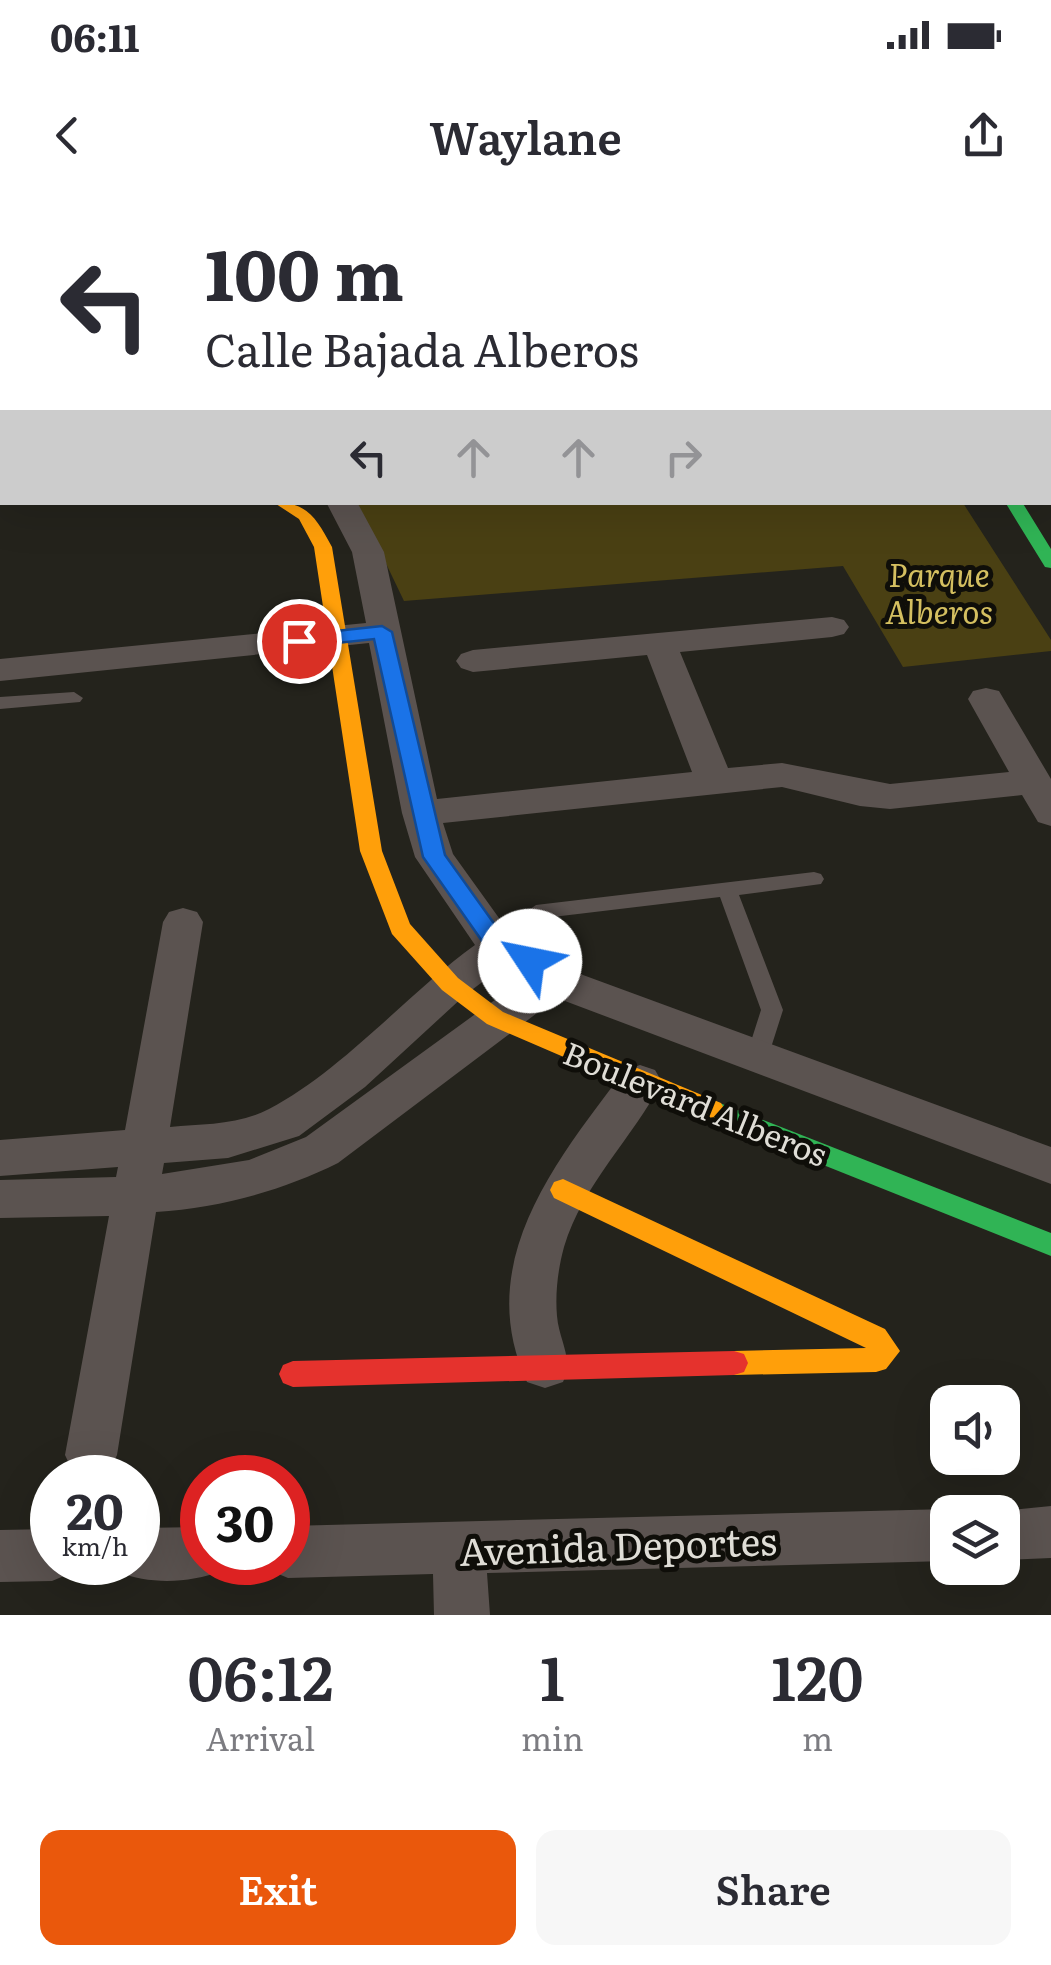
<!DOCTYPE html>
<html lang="en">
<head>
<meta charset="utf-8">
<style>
	body { margin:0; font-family:Literata,serif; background:#f7f7f7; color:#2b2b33; height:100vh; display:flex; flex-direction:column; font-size:38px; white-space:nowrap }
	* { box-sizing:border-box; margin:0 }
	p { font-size:32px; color:#7c7c81 }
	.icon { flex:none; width:55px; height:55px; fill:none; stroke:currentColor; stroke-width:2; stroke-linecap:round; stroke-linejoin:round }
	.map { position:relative; height:1415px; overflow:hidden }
	.drawer { display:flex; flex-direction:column; background:#fff; flex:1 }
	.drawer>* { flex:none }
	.banner { position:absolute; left:0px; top:0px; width:1052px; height:305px; box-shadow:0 10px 40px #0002; background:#fff; color:#2b2b33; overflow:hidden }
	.buttons { position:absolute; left:930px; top:1185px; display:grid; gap:20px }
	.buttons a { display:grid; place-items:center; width:90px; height:90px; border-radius:20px; background:#fff; box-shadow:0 10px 40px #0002; font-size:50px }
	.speed { position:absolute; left:30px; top:1255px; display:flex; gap:20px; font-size:50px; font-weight:700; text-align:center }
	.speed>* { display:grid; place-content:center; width:130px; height:130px; border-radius:50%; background:#fff; box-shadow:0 10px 40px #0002; line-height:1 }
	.speed small { font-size:25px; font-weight:400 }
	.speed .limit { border:15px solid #d22; background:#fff; color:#111 }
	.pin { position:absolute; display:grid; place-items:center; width:85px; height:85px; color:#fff; margin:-42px; border:5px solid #fff; border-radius:50%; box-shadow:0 2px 10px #0007 }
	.me { position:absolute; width:110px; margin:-55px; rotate:304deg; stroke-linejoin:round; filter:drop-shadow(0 0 8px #0008) }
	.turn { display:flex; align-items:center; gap:35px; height:210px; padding:0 40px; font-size:45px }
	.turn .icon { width:130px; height:130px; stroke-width:2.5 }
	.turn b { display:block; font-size:70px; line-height:85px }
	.lanes { display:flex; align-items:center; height:95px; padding:0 40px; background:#0003; justify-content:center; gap:50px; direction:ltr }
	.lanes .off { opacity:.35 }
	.eta { display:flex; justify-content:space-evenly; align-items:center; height:170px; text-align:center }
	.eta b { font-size:60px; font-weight:600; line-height:70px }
	.cta { display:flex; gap:20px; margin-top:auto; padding:20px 40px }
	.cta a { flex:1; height:115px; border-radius:20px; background:#ea580c; color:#fff; font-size:40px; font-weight:600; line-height:115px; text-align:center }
	.cta a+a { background:#f7f7f7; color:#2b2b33 }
	.status { display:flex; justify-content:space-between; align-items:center; height:70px; padding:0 50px; background:#fff; direction:ltr }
	.status svg { height:28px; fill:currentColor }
	header { display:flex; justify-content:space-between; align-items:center; height:130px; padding:0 40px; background:#fff; font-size:45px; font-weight:600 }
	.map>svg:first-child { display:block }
</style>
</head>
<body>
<div class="status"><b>06:11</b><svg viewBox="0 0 49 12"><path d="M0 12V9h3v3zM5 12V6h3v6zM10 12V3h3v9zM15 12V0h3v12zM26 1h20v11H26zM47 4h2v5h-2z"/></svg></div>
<header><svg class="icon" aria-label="back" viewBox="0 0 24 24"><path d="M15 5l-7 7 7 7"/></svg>Waylane<svg class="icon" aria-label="share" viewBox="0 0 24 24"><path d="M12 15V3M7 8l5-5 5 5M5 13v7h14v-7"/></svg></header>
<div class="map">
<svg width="1051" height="1415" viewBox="0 0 1051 1415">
	<rect width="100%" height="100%" fill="#24231c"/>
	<path fill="#4a4013" d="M357,303H963L1051,440V451L903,467L843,366L404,401Z"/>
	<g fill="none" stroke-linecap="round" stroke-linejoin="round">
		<path fill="#5b5350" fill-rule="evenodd" d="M74,492L83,498L80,502L0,509V497Z
			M814,672L821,674L824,679L821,684L739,695L783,810L768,857L765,863H749L746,857L761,810L720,697L536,719L526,712L536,705Z"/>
		<path fill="#5b5350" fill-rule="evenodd" d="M299,0H322L323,2H298Z
			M565,0H589L590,2H566Z
			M0,50L2,51V68L0,67Z
			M0,129H2V146H0Z
			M0,160H2V177H0Z
			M326,302H357L384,352L437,599L692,572L647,455L473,472L461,468L456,461L461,454L473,450L832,417L844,420L849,427L844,434L832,437L680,452L728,568L782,563L890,584L1009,572L968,499L973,491L986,488L999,491L1051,579V626L1038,622L1022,595L890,609L860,606L782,587L443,623L453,654L504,725L583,775L1051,947V984L557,798L338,963C281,991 220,1008 156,1012L117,1255L109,1272L95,1278L73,1272L65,1255L109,1016L0,1018V980L116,977L118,967L0,976V940L125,930L163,722L169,712L183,708L197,712L203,722L170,927C203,924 239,925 269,909C342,871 407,794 475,745L415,657L402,613L369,443L0,481V459L366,423L352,352ZM505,765L525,778L306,937L249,960L162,974L164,963L228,958L299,936L365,887L465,795Z
			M640,865L655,870L662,882C632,939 583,984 564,1047C558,1069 555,1093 557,1116C559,1141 574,1158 563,1182L545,1188L527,1182C472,1063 556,961 625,870Z
			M1051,1306V1358L1002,1360V1312H992Z
			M948,1309L956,1312H948V1361L487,1373L490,1415H434L433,1374L288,1378L269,1370L265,1362H288V1326Z
			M202,1327V1362H225L221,1371C191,1383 149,1385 119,1372L115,1362H138V1328Z
			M52,1329V1362H76L71,1373L52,1381L0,1382V1330Z"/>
		<path fill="#30b455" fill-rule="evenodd" d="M1005,302H1022L1051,349V368L1045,367Z
			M712,900L1051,1033V1056L703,917L699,910L703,903Z"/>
		<path fill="#ff9f0a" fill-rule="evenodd" d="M273,302C308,302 316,318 332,347L382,651L410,724L458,778L503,812L721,903L725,910L721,917L712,920L703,917L487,824L442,790L392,734L360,651L314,347L299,319Z
			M563,979L885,1129L900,1151L886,1169L876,1172L734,1175L724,1172L720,1163L724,1154L734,1151L866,1148L554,998L550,990L554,982Z"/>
		<path fill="#e5322d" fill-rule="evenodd" d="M813,0H827L828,2H814Z
			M734,1151L744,1154L748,1163L744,1172L734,1175L293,1187L283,1183L279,1174L283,1165L293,1161Z"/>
	</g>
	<path fill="#1a73e8" stroke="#114b97" stroke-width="2.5" d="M382,426L392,432L445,655L498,729L539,755L542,761L539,767H522L482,741L423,657L374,439L299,447L289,441L299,435Z"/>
	<g text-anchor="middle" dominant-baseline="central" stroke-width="10" stroke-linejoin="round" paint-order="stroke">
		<g font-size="32" font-style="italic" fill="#d4bf60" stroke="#0f0e09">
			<text x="939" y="373">Parque<tspan x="939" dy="37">Alberos</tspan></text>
		</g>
		<g font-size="32" fill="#dfddd6" stroke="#0f0e09">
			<text transform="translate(696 902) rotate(22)">Boulevard Alberos</text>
		</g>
		<g font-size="38" fill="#dfddd6" stroke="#0f0e09">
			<text transform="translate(618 1344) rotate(-2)">Avenida Deportes</text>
		</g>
	</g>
</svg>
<div class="buttons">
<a><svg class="icon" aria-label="sound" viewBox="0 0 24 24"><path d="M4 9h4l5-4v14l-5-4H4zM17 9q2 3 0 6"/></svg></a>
<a><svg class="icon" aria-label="layers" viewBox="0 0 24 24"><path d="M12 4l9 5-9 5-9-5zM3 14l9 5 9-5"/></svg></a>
</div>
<div class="speed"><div>20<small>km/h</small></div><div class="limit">30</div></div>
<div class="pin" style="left:299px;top:441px;background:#d93025"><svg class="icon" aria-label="arrive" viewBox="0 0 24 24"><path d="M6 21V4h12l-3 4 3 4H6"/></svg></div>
<svg class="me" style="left:530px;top:761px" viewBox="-20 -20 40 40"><circle r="19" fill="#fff"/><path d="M0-13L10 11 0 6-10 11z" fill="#1a73e8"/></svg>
<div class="banner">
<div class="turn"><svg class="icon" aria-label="left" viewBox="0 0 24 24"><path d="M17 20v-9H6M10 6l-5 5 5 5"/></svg><div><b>100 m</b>Calle Bajada Alberos</div></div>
<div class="lanes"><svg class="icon" aria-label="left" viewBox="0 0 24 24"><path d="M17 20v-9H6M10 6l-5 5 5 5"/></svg><svg class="icon off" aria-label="ahead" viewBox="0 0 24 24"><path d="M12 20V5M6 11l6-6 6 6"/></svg><svg class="icon off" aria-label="ahead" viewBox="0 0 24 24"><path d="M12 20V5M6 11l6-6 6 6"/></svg><svg class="icon off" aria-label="right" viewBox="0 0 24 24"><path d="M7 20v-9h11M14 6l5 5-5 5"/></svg></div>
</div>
</div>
<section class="drawer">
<div class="eta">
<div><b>06:12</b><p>Arrival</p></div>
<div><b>1</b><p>min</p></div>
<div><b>120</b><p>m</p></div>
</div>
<div class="cta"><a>Exit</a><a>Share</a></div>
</section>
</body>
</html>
